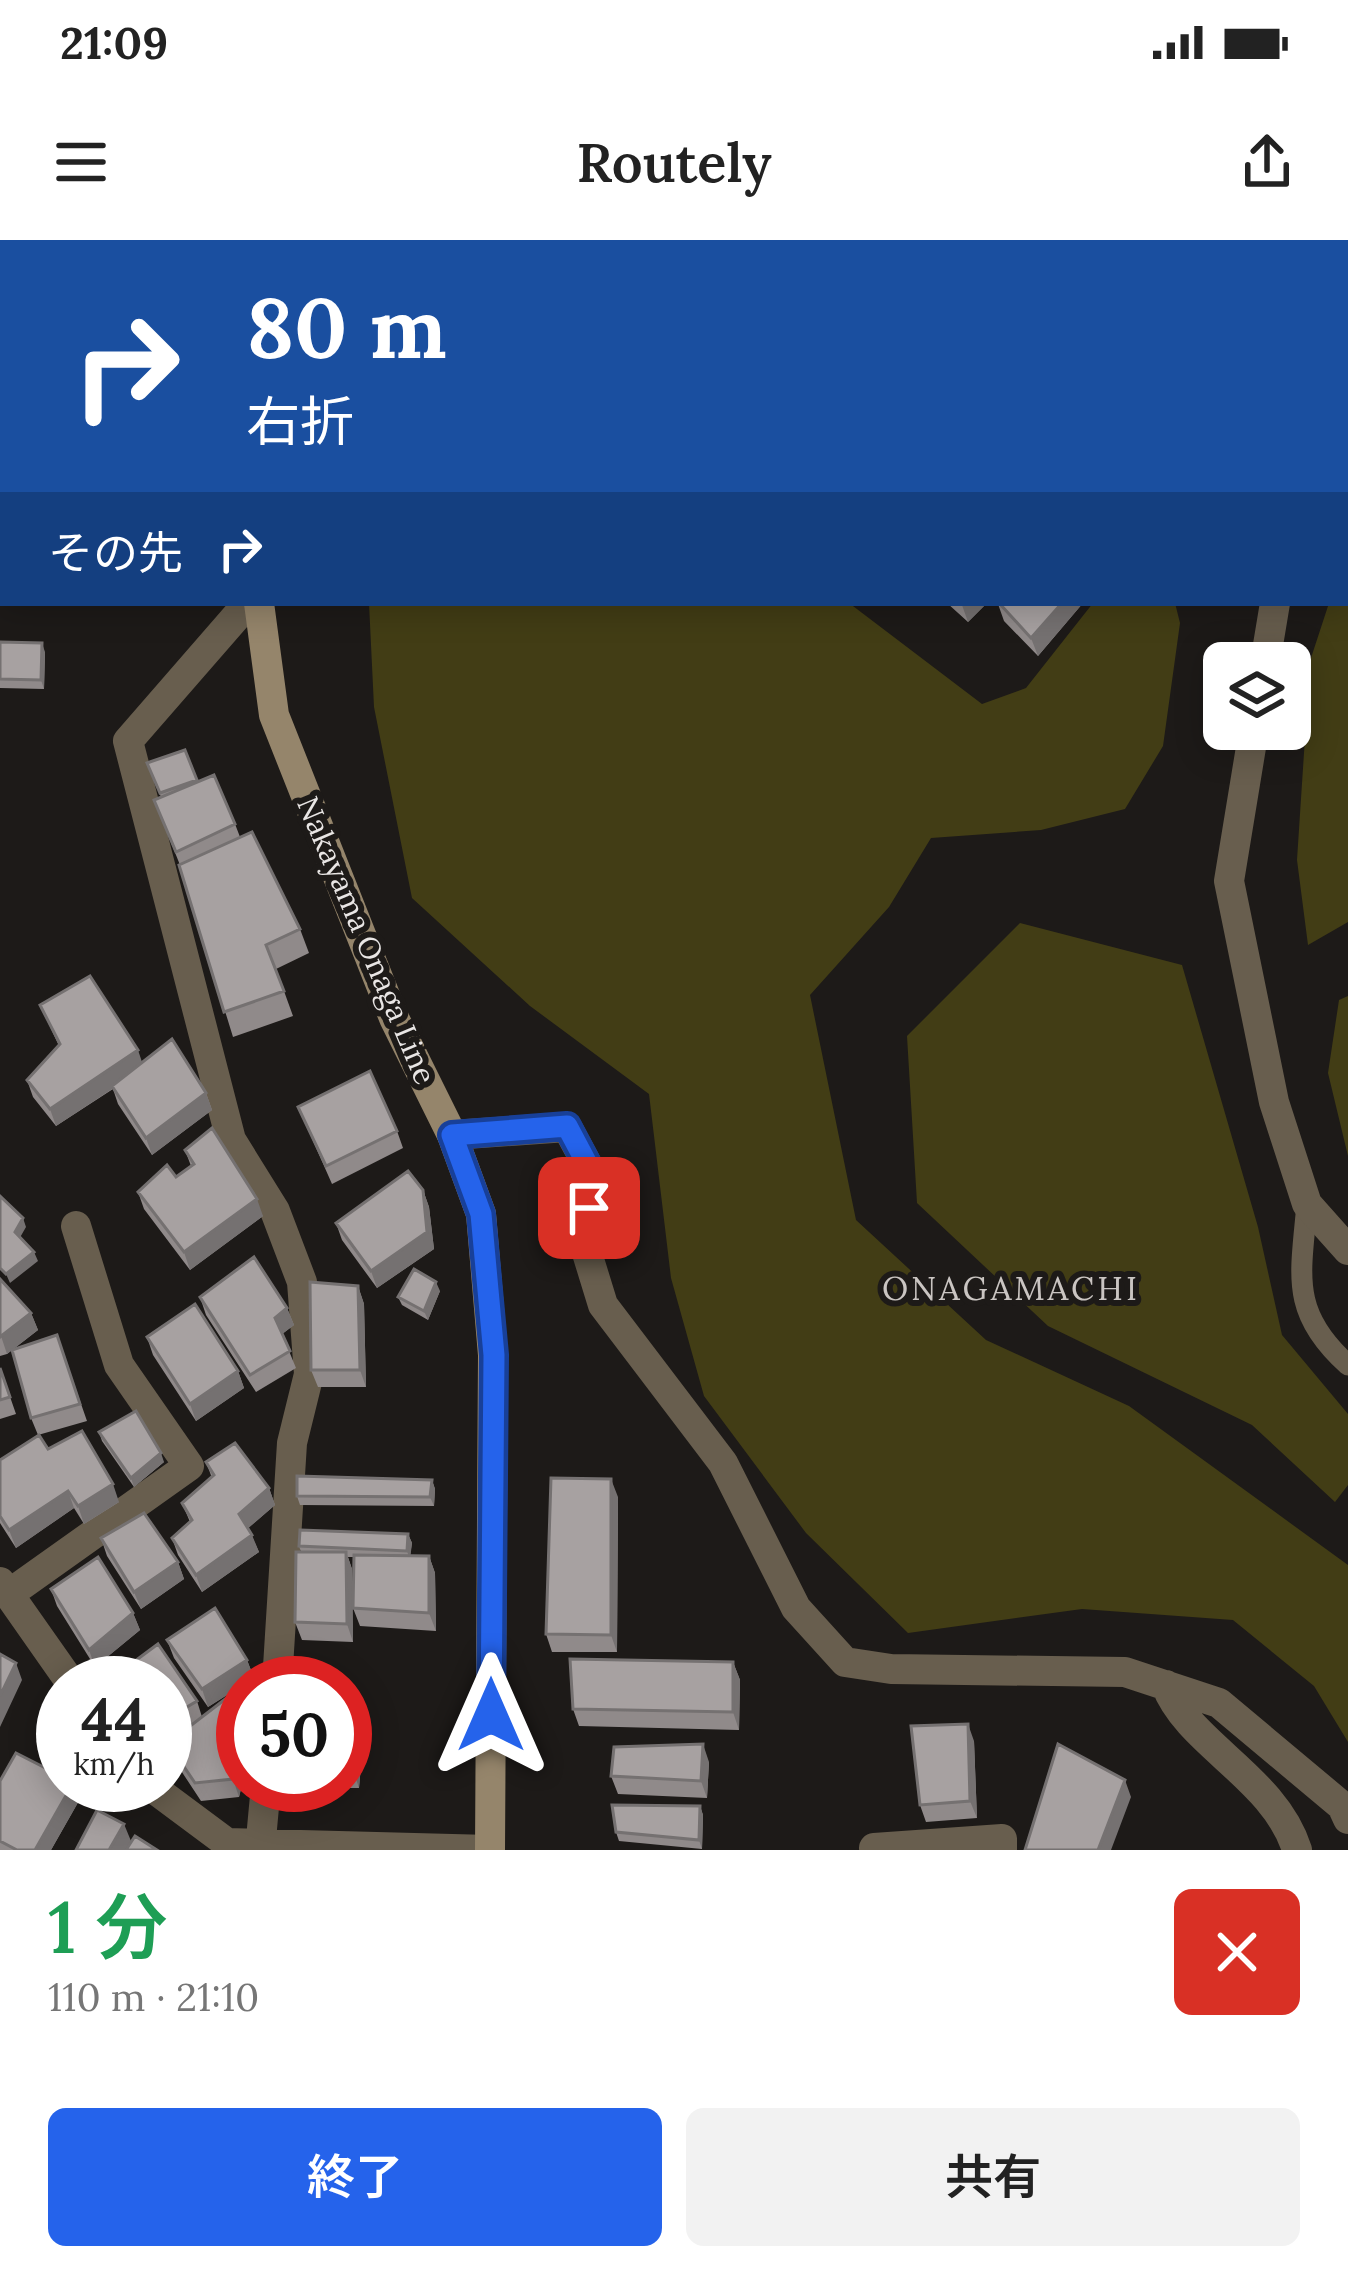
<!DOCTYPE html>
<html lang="ja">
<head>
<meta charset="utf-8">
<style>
	body { margin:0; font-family:Lora,"Noto Sans JP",serif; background:#f2f2f2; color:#222; height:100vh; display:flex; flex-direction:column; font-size:45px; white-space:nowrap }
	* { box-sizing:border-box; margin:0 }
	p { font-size:39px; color:#767676 }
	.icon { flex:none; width:66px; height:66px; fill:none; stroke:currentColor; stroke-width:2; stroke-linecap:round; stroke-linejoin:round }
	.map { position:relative; height:1610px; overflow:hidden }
	.details { display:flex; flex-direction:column; background:#fff; flex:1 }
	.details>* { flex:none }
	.top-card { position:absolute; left:0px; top:0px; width:1350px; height:366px; box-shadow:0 6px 30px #0003; background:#1a4fa0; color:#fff; overflow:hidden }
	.controls { position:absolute; left:1203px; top:402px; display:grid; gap:24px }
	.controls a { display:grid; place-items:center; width:108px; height:108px; border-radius:18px; background:#fff; box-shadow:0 6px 30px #0003; font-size:60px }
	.speed { position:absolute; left:36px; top:1416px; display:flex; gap:24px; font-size:60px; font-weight:700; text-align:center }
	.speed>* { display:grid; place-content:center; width:156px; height:156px; border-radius:50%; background:#fff; box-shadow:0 6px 30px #0003; line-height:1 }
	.speed small { font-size:30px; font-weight:400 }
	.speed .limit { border:18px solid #d22; background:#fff; color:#111 }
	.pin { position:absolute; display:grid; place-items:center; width:102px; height:102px; color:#fff; margin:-51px; border-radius:24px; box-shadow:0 6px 18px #0006 }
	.me { position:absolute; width:132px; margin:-66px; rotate:0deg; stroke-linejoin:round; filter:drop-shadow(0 0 9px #0008) }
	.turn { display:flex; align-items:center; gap:42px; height:252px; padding:0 48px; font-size:54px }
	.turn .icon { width:156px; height:156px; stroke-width:2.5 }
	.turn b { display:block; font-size:84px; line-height:102px }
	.then { display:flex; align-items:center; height:114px; padding:0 48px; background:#0003; gap:24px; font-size:45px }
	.round { display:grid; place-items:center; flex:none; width:126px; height:126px; border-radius:18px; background:#f2f2f2 }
	.overview { display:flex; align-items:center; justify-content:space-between; height:204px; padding:0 48px }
	h1 { font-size:72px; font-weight:600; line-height:90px; color:#1e9e55 }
	.primary-button { display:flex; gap:24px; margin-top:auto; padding:24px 48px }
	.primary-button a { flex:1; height:138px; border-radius:18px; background:#2563eb; color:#fff; font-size:48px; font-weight:600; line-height:138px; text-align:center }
	.primary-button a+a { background:#f2f2f2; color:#222 }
	.status { display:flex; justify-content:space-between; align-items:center; height:84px; padding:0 60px; background:#fff; direction:ltr }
	.status svg { height:33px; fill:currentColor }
	header { display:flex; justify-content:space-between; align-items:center; height:156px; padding:0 48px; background:#fff; font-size:54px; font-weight:600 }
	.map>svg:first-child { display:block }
</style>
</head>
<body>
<div class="status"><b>21:09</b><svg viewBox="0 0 49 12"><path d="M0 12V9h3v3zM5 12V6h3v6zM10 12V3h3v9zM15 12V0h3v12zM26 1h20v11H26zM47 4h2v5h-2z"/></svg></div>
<header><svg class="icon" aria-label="menu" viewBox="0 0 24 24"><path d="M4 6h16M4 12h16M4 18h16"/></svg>Routely<svg class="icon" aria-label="share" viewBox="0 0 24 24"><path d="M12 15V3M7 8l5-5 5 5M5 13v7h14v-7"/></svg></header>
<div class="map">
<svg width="1348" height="1610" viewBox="0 0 1348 1610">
	<rect width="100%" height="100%" fill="#1d1a18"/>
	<path fill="#423d15" d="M1348,304V682L1308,705L1297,620L1310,421L1329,363H1347Z
		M369,363H849L982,464L1026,448L1093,363H1175L1180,383L1163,506L1125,569L1041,590L931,598L889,667L810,755L856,980L986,1100L1129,1166L1348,1325V1502L1314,1446L1233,1380L1082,1369L908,1393L806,1293L704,1156L671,1038L649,854L530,766L412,658L374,467Z
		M1020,683L1182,725L1258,987L1282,1095L1348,1174V1245L1335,1262L1252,1185L1048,1086L917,963L907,796Z
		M1348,756V916L1328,833L1339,760Z"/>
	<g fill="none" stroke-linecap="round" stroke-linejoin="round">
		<path stroke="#685e4e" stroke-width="21" d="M79,0L80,3
			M1307,964C1301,1035 1289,1072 1348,1125"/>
		<path stroke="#685e4e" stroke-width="30" d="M911,0L914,3
			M220,3L230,0
			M0,161L3,158
			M1347,212H1348
			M248,363L128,501L231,900L275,971L302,1042L309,1134L292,1203L277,1443
			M1265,423L1275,363
			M1254,489L1229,641L1274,862L1307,964L1348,1010
			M452,895L567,887L594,937L583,1000L603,1065L723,1223L796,1368L845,1422L891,1429L1125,1432L1219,1463L1342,1566L1348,1579
			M0,1342L71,1443
			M9,1354L189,1226L119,1125L76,986
			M1166,1445C1188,1504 1275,1538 1297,1610
			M149,1545L227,1603L490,1610
			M874,1608L1002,1599V1610
			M260,1610L266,1545"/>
		<path stroke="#95856b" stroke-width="30" d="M422,3L424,0
			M259,363L274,475L394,778L452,895L481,974L493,1115L490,1610"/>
	</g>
	<path fill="#908a8a" d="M109,0H129L122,3H110Z
		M947,363H987L968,382Z
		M1083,363L1038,416L1004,381L998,364Z
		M0,402L45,412L44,449L0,448Z
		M185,510L198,542L235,584L240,597L300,689L309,713L276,729L293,776L233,797L180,625L154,560L161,557L147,523Z
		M40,765L142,823L206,853L212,870L152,915L118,864L113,849L56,886L33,857L27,840L59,806Z
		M298,867L397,891L403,908L332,944Z
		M185,910L263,976L190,1030L144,969L138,952L176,937L191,926Z
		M423,950L429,967L434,1009L377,1048L342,1000L336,983Z
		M0,1039L31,1073L38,1090L7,1114L0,1116Z
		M358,1046L364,1064L366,1147H318L311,1130Z
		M440,1051L428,1080L402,1065L398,1057Z
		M200,1057L287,1068L294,1085L282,1094L296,1128L256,1152L206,1075Z
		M57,1095L87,1181L38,1195L31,1178Z
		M147,1097L238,1131L244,1148L196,1181L153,1115Z
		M0,1128L16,1174L0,1179Z
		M99,1192L164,1222L134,1247L102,1201Z
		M0,1220L119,1262L84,1284L74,1268L16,1308L0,1283Z
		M206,1222L269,1248L275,1265L248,1288L259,1312L202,1352L178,1315L172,1298L190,1282L182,1263L212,1238Z
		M432,1240L435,1249L434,1266L300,1265L297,1256Z
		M618,1257L617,1412H552L546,1394Z
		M408,1294L412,1303L410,1315L429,1316L435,1333L436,1391L360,1386L353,1368L354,1317H348L352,1329L353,1402L302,1400L295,1382L301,1312L299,1306Z
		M101,1298L178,1322L184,1339L141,1369L107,1316Z
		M51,1349L133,1373L140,1390L95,1427L57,1366Z
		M167,1400L247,1420L254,1438L208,1467L174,1418Z
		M158,1404L197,1461L202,1477L228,1457L243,1479V1541L239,1557L201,1561L174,1520L168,1503L188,1488L165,1501V1443H119L116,1435Z
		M733,1422L740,1440L739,1490L579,1486L573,1469Z
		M345,1464L359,1465L365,1482L359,1548H284L283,1545H345Z
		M974,1501L977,1578L926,1582L920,1565Z
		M709,1522L707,1558L618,1554L611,1536Z
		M0,1541L80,1559L51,1610H0Z
		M700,1566L703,1575L702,1609L619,1601L616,1592Z"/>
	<path fill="#757171" d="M855,0H877L875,3H853Z
		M1136,0H1158L1155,3H1135Z
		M963,363H987L968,382L962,365Z
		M1062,363H1083L1038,416L1031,398Z
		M42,403L45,412L44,449L41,440Z
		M138,810L144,828L56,886L50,869Z
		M206,853L212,870L152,915L146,898Z
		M423,950L429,967L434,1009L377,1048L371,1031Z
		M257,959L263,976L190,1030L184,1012Z
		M23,978L26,987L18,1001L15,992Z
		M34,1012L38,1021L10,1043L6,1034Z
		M436,1042L440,1051L428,1080L424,1071Z
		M358,1046L364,1064L366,1147L360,1130Z
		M287,1068L294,1085L281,1095L275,1078Z
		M31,1073L38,1090L7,1114L1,1096Z
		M238,1131L244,1148L196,1181L190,1164Z
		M161,1213L164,1222L134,1247L131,1238Z
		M611,1239L618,1257L617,1412L611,1395Z
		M432,1240L435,1249L434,1266L430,1257Z
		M113,1244L119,1262L84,1284L78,1266Z
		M269,1248L275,1265L245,1291L239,1274Z
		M68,1251L74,1268L16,1308L9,1290Z
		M408,1294L412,1303L410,1320L407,1311Z
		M252,1295L259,1312L202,1352L196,1335Z
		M346,1312L352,1329L353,1402L347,1384Z
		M429,1316L435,1333L436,1391L429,1373Z
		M178,1322L184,1339L141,1369L134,1352Z
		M133,1373L140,1390L95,1427L89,1410Z
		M247,1420L254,1438L208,1467L202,1449Z
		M733,1422L740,1440L739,1490L733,1472Z
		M16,1423L22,1440L0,1487V1456Z
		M359,1465L365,1482L359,1548L353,1530Z
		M968,1484L974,1501L977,1578L970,1561Z
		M243,1498V1541L239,1557L233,1539Z
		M703,1504L709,1522L707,1558L701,1541Z
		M1125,1540L1131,1557L1111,1610H1098Z
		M72,1545H75L80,1559L51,1610H35Z
		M700,1566L703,1575L702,1609L699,1600Z
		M124,1584L131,1601L125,1610H109Z"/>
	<path fill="#a7a1a1" stroke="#757171" stroke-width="3" d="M277,0H321L324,3H270Z
		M559,0H648L645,3H557Z
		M758,0H810L813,3H757Z
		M832,0H855L853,3H835Z
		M968,0H1016L1017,1L1016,3H971Z
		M1043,0H1083L1085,3H1046Z
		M999,363H1062L1031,398Z
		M0,402L42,403L41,440L0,439Z
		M185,510L197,540L160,553L147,523Z
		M214,535L235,584L176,612L154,560Z
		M252,592L300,689L266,705L284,751L224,772L179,625Z
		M90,736L138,810L50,869L27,840L60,804L40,765Z
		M172,799L206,853L146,898L112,846Z
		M370,831L397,891L326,926L298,867Z
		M212,888L257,959L184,1012L138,952L167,925L176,937L194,924L185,910Z
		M408,931L423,950L427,992L371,1031L336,983Z
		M0,956L23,978L15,992L34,1012L6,1034L0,1028Z
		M254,1017L287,1068L275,1078L290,1111L250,1135L200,1057Z
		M414,1029L436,1042L424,1071L398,1057Z
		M0,1039L31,1073L0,1097Z
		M310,1042L358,1046L360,1130H311Z
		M195,1064L238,1131L190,1164L147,1097Z
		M57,1095L80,1164L31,1178L12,1110Z
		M0,1128L10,1157L0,1160Z
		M136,1171L161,1213L131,1238L99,1192Z
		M82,1191L113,1244L78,1266L68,1251L9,1290L0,1276V1220L39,1195L48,1209Z
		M235,1203L269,1248L239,1274L252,1295L196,1335L172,1298L192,1280L182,1263L214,1235L206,1222Z
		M297,1236L432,1240L430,1257L297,1256Z
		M551,1238L611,1239V1395L546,1394Z
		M144,1273L178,1322L134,1352L101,1298Z
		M300,1290L408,1294L407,1311L299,1306Z
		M296,1312H346L347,1384L295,1382Z
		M354,1315L429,1316V1373L353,1368Z
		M98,1317L133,1373L89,1410L51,1349Z
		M215,1368L247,1420L202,1449L167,1400Z
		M158,1404L197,1461L165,1480V1443H122L116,1435Z
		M0,1414L16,1423L0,1456Z
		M570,1419L733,1422V1472L573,1469Z
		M228,1457L243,1479V1498L233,1539L195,1543L168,1503Z
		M345,1464L359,1465L353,1530H345Z
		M968,1484L970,1561L920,1565L911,1486Z
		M703,1504L701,1541L611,1536L614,1507Z
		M1058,1504L1125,1540L1098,1610H1025Z
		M16,1513L63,1537V1545H72L35,1610H17L0,1601V1541Z
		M612,1565L700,1566L699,1600L616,1592Z
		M97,1570L124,1584L109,1610H76Z
		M135,1596L157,1610H126Z"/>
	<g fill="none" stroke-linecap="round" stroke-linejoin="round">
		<defs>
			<path id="route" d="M491,1475L494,1115L481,974L452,895L567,886L594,937L589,968"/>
		</defs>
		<use href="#route" stroke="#184099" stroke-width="30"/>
		<use href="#route" stroke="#2563eb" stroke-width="21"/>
	</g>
	<g text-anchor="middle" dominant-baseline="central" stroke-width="12" stroke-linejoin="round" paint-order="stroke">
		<g font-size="30" fill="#e9e6e5" stroke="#1d1a18">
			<text transform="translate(367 700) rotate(67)">Nakayama Onaga Line</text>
		</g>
		<g font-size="33" letter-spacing="3" fill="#cac5c2" stroke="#1d1a18">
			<text x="1011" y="1048">ONAGAMACHI</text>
		</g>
	</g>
</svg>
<div class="controls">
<a><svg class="icon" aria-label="layers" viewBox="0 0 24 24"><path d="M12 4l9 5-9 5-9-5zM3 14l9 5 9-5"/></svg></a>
</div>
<div class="speed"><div>44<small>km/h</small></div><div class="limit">50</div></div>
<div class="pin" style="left:589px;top:968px;background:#d93025"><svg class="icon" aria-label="arrive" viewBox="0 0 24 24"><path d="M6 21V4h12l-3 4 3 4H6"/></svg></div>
<svg class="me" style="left:491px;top:1475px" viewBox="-20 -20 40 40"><path d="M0-17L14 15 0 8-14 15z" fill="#2563eb" stroke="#fff" stroke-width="4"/></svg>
<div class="top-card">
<div class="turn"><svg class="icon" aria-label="right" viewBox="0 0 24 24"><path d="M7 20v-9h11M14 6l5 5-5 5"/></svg><div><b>80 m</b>右折</div></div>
<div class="then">その先<svg class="icon" aria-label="right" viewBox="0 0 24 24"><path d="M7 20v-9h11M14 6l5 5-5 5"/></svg></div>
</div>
</div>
<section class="details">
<div class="overview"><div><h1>1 分</h1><p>110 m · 21:10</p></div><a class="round" style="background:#d93025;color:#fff"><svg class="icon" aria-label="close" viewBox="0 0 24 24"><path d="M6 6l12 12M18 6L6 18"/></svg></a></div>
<div class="primary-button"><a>終了</a><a>共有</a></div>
</section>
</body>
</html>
